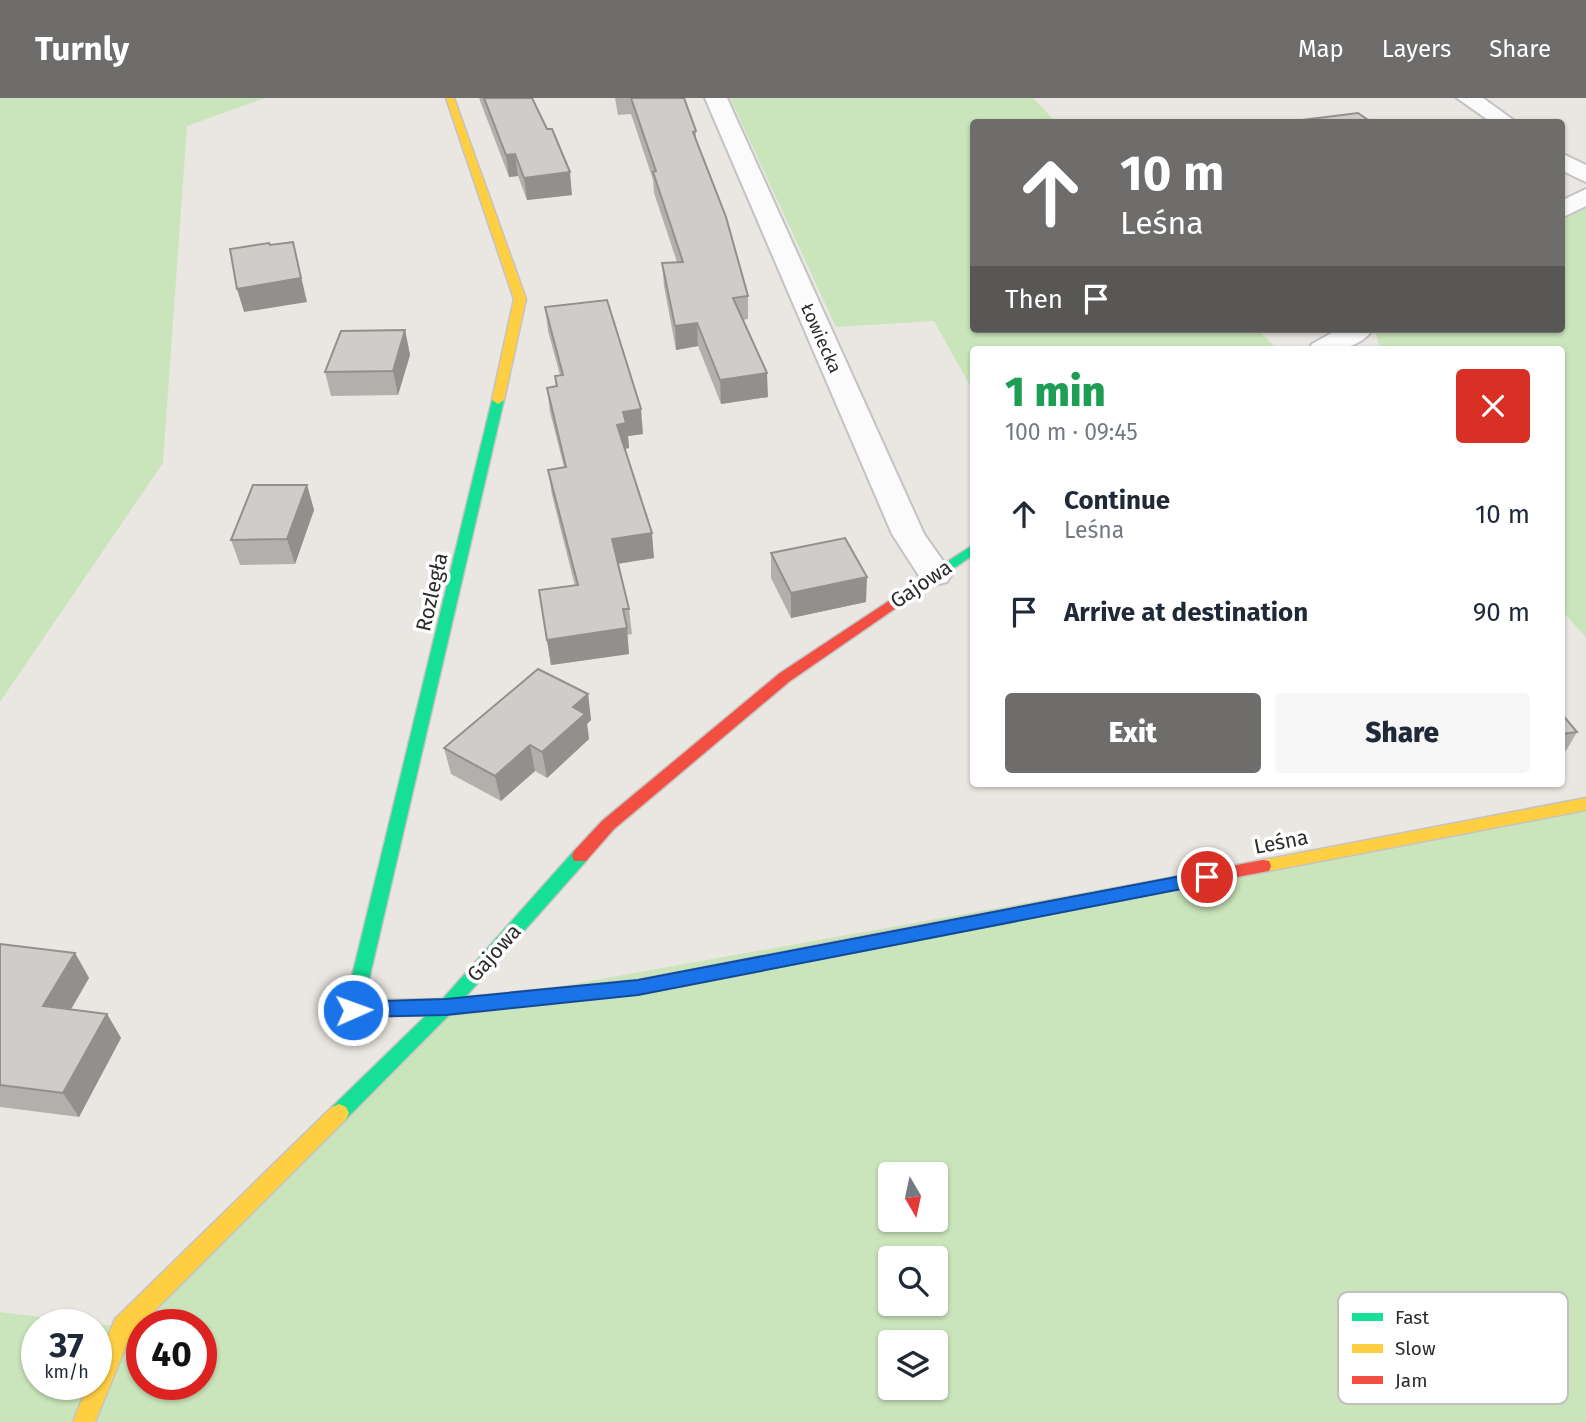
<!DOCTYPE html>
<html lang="en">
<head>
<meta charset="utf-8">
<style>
	body { margin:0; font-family:"Fira Sans",sans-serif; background:#f6f6f7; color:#1f2937; height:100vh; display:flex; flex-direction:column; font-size:26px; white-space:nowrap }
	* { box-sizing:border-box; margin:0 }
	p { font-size:23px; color:#747a83 }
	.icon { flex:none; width:38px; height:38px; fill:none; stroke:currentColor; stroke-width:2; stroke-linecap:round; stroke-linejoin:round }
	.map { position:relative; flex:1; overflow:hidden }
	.drawer { position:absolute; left:970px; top:248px; width:595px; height:441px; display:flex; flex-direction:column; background:#fff; border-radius:7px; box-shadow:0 2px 5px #0004 }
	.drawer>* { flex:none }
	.top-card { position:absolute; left:970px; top:21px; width:595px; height:214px; border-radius:7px; box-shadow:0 2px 5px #0004; background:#6e6d6c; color:#fff; overflow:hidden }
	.needle { width:46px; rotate:171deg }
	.buttons { position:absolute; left:878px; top:1064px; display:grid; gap:14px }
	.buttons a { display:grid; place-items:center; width:70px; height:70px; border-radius:7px; background:#fff; box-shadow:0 2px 5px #0004; font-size:35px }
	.speed { position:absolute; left:21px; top:1211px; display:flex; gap:14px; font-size:35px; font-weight:700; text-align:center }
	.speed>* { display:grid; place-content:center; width:91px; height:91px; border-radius:50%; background:#fff; box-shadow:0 2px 5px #0004; line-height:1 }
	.speed small { font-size:18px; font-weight:400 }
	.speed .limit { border:10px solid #d22; background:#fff; color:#111 }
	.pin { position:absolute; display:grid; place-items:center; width:60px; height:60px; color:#fff; margin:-30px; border:4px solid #fff; border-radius:50%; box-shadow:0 2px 7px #0007 }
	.me { position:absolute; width:77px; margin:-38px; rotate:88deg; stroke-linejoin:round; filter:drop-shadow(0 0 5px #0008) }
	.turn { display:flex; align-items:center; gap:24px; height:147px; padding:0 35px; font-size:32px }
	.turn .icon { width:91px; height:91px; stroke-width:2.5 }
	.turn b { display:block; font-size:49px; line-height:60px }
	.then { display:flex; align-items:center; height:66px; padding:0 35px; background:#0003; gap:14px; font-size:26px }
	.round { display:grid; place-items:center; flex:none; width:74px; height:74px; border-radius:7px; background:#f6f6f7 }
	.overview { display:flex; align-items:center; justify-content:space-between; height:119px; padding:0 35px }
	h1 { font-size:42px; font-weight:800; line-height:52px; color:#1e9e55 }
	.button { display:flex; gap:14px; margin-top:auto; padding:14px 35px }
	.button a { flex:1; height:80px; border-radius:7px; background:#6e6d6c; color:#fff; font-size:28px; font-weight:800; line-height:80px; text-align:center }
	.button a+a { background:#f6f6f7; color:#1f2937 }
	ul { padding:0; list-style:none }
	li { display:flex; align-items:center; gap:21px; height:98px; padding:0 35px }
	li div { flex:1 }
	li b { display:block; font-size:26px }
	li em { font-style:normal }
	header { display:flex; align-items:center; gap:42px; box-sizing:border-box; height:98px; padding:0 35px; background:#6e6d6c; color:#fff }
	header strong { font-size:33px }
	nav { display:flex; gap:38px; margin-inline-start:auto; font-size:24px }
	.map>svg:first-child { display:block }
</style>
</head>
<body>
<header>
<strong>Turnly</strong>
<nav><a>Map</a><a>Layers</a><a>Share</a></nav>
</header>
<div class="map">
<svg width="1586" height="1324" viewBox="0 0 1586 1324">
	<rect width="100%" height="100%" fill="#eae7e2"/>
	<path fill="#cae5bc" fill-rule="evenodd" d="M0,0H265L187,28L163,365L0,604Z
		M730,0H1033L1056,24H973V231H1257L1278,252H973V293L934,223L836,229Z
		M1586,98V539L1561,512V252H1381L1374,231H1561V113Z
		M1586,704V1324H0V1214L123,1229L446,909ZM891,1076H936V1122H891ZM891,1160H936V1206H891ZM37,1227H96V1286H37ZM142,1227H201V1286H142ZM891,1244H936V1290H891Z"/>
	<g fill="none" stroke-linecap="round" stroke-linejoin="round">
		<defs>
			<path id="street" d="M705,0H727L924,436L952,476L947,484L935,487L923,484L892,436Z
				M1457,0H1483L1516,24H1491Z
				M1561,55L1586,67V84L1561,72Z
				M1586,91V108L1561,120V103Z
				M1339,231H1373C1358,253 1332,252 1308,252L1312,246Z"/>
			<path id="fast" d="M498,298L504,302L364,903L393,905L396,910L393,915C381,920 359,921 347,916L344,911L492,302Z
				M973,447V457L906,503H896L894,500L896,497Z
				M580,752L586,753L588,758L586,763L452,914L346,1021L339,1024L332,1021L329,1015L332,1009L440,904L574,753Z"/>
			<path id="slow" d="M446,0H454L526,201L504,302L498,306L492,302L514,201Z
				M1586,700V712L1263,774L1257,773L1255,768L1257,763L1263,762Z
				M834,844L840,846L843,851L840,856L834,858L638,896L446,917L387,918L381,915L378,910L381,905L387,902L446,901L638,882Z
				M339,1006L346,1009L349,1015L346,1021L131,1236L95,1324H73L88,1286H96V1267L115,1221L332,1009Z"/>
			<path id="jam" d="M901,495L906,497L908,500L906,503L790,583L614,731L586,763H574L572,758L574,753L602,723L780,575Z
				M1263,762L1269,763L1271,768L1269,773L1263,774L834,858L828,856L825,851L828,846L834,844Z"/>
		</defs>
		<use href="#street" stroke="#c4c3c3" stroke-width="4"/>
		<use href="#fast" stroke="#c4c3c3" stroke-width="3"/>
		<use href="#slow" stroke="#c4c3c3" stroke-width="3"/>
		<use href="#jam" stroke="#c4c3c3" stroke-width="3"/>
		<use href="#street" fill="#fcfbfb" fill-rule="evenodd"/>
		<use href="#fast" fill="#16e098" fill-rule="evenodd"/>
		<use href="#slow" fill="#ffcf43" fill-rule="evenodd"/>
		<use href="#jam" fill="#f24e42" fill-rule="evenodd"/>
	</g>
	<path fill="#b2b0ad" d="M479,0H532L572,97L527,102L518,78L509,79Z
		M615,0H684L696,33V41L748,198V221L743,222L768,299L721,306L698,248L676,252L664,188L662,165L677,164L654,95L653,82L631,16L618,17Z
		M545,209L643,336L628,338L629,350L625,351L654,460L618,466L629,511L632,536L627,537L629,556L551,567L539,492L575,488L552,397L548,372L564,369L550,314L547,290L556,289L555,278L560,277L548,233Z
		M405,232L410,257L398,297L331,298L325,274Z
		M307,387L314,412L295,466L240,467L231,442Z
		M771,455L866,504L791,520L771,480Z
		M588,596L591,622L587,626L589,641L547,680L535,673L501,703L451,676L444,650Z
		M1561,615L1577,634L1566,653L1561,654Z
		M0,846L75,855L89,880L71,911L107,916L121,940L79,1019L0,1009Z"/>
	<path fill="#91908d" d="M515,56L518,78L509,79L506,57Z
		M570,74L572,97L527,102L524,80Z
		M293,144L307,204L244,214L237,191Z
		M697,225L698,248L676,252L675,228Z
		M405,232L410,257L398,297L393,273Z
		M767,275L768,299L721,306L720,282Z
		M641,311L643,336L628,338L629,350L619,352L617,327L623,314Z
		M307,387L314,412L295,466L287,441Z
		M652,435L654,460L615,466L612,441Z
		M867,479L866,504L791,520V495Z
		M627,530L629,556L551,567L547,542Z
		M588,596L591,622L587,626L589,641L547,680L542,654L573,609Z
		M530,647L535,673L501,703L495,678Z
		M75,855L89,880L59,932L43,908Z
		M107,916L121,940L79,1019L63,995Z"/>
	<path fill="#cfcdc9" stroke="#91908d" stroke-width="2" d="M484,0H532L547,31H552L570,74L524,80L515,56L506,57Z
		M631,0H684L696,33L693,34L726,119L748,198L733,200L767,275L720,282L697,225L675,228L662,165L683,164L653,74L656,73Z
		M1358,15L1371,24H1286Z
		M293,144L301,180L237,191L230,151L269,145L270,147Z
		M607,202L641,311L623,314L626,325L617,327L652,435L612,441L629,511H623L627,530L547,542L539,492L578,487L548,372L566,369L547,290L557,288L555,278L563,277L545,209Z
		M405,232L393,273L325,274L341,233Z
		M253,387H307L287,441L231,442Z
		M845,440L867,479L791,495L771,455Z
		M538,571L588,596L573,609L585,616L542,654L530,647L495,678L444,650Z
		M1561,615L1577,634L1561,636Z
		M0,846L75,855L43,908L107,916L63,995L0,987Z"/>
	<path fill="#1a73e8" stroke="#114b97" stroke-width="2" d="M1207,773L1213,775L1215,779L1213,784L1207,786L638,897L446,917L353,919L347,917L344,912L347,906L353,904L446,901L638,882Z"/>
	<g text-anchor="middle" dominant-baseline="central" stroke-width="7" stroke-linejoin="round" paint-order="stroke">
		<g font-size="18" fill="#2c2c2c" stroke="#fff">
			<text transform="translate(821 240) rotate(66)">Łowiecka</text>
		</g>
		<g font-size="21" fill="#2c2c2c" stroke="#fff">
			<text transform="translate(921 486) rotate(-34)">Gajowa</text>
			<text transform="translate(432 494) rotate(-77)">Rozległa</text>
			<text transform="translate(1281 744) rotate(-11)">Leśna</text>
			<text transform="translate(494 855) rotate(-48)">Gajowa</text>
		</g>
	</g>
	<rect x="1338" y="1194" width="230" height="112" rx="10" fill="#fff" stroke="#c0c0c0" stroke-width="2"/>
	<rect x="1352" y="1215" width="31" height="8" fill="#16e098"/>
	<rect x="1352" y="1246" width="31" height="9" fill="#ffcf43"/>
	<rect x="1352" y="1278" width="31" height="8" fill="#f24e42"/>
	<g font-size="19" fill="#2c2c2c">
		<text x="1395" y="1226">Fast</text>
		<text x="1395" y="1257">Slow</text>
		<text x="1395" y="1289">Jam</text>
	</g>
</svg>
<div class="buttons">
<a><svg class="needle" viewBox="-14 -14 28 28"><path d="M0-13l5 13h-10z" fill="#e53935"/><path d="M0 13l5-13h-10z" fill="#747a83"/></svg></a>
<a><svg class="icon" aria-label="search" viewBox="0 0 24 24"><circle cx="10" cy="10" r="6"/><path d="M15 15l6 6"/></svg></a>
<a><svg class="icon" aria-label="layers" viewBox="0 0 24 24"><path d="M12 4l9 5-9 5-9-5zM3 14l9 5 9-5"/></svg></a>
</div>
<div class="speed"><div>37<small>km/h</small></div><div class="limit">40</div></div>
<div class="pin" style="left:1207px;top:779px;background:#d93025"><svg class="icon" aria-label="arrive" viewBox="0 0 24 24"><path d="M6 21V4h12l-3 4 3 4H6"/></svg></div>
<svg class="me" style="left:353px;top:912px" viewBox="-20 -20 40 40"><circle r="17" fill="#1a73e8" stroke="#fff" stroke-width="3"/><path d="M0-11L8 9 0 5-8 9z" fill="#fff"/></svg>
<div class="top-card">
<div class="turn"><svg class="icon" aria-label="ahead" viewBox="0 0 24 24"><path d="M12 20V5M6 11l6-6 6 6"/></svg><div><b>10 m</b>Leśna</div></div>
<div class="then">Then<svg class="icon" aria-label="arrive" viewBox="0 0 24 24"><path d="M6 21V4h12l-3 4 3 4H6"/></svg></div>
</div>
<section class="drawer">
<div class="overview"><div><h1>1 min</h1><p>100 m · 09:45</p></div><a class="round" style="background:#d93025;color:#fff"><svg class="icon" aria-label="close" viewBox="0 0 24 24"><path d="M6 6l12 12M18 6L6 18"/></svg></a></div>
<ul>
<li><svg class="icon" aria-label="ahead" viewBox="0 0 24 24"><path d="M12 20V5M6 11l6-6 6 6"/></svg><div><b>Continue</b><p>Leśna</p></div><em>10 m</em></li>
<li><svg class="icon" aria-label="arrive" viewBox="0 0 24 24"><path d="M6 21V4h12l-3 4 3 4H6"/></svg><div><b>Arrive at destination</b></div><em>90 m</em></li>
</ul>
<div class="button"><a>Exit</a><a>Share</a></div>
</section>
</div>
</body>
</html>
